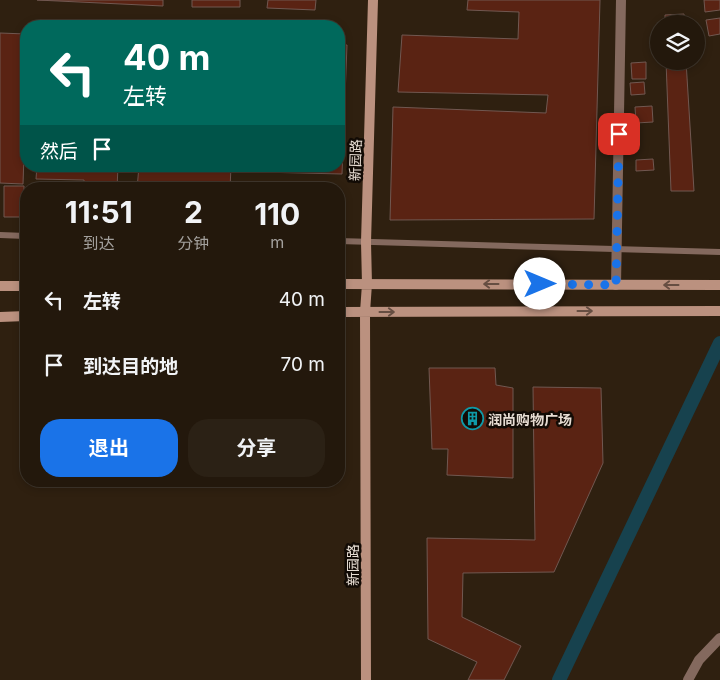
<!DOCTYPE html>
<html lang="zh">
<head>
<meta charset="utf-8">
<style>
	body { margin:0; font-family:Inter,"Noto Sans SC",sans-serif; background:#2b2115; color:#f1f3f6; height:100vh; display:flex; flex-direction:column; font-size:19px; white-space:nowrap }
	* { box-sizing:border-box; margin:0 }
	p { font-size:16px; color:#a3a09d }
	.icon { flex:none; width:28px; height:28px; fill:none; stroke:currentColor; stroke-width:2; stroke-linecap:round; stroke-linejoin:round }
	.map { position:relative; flex:1; overflow:hidden }
	.panel { position:absolute; left:20px; top:182px; width:325px; height:305px; display:flex; flex-direction:column; background:#23180c; border-radius:20px; box-shadow:0 2px 8px #0003,0 0 0 1px #40372d }
	.panel>* { flex:none }
	.top-card { position:absolute; left:20px; top:20px; width:325px; height:152px; border-radius:20px; box-shadow:0 2px 8px #0003,0 0 0 1px #40372d; background:#00695c; color:#fff; overflow:hidden }
	.fabs { position:absolute; left:650px; top:15px; display:grid; gap:10px }
	.fabs a { display:grid; place-items:center; width:55px; height:55px; border-radius:50%; background:#23180c; box-shadow:0 2px 8px #0003,0 0 0 1px #40372d; font-size:25px }
	.pin { position:absolute; display:grid; place-items:center; width:42px; height:42px; color:#fff; margin:-21px; border-radius:10px; box-shadow:0 2px 8px #0006 }
	.me { position:absolute; width:55px; margin:-28px; rotate:90deg; stroke-linejoin:round; filter:drop-shadow(0 0 4px #0008) }
	.turn { display:flex; align-items:center; gap:18px; height:105px; padding:0 20px; font-size:22px }
	.turn .icon { width:65px; height:65px; stroke-width:2.5 }
	.turn b { display:block; font-size:35px; line-height:42px }
	.then { display:flex; align-items:center; height:48px; padding:0 20px; background:#0003; gap:10px; font-size:19px }
	.eta { display:flex; justify-content:space-evenly; align-items:center; height:85px; text-align:center }
	.eta b { font-size:30px; font-weight:700; line-height:35px }
	.primary-button { display:flex; gap:10px; margin-top:auto; padding:10px 20px }
	.primary-button a { flex:1; height:58px; border-radius:20px; background:#1a73e8; color:#fff; font-size:20px; font-weight:700; line-height:58px; text-align:center }
	.primary-button a+a { background:#2b2115; color:#f1f3f6 }
	ul { padding:0; list-style:none }
	li { display:flex; align-items:center; gap:15px; height:65px; padding:0 20px }
	li div { flex:1 }
	li b { display:block; font-size:19px }
	li em { font-style:normal }
	.map>svg:first-child { display:block }
</style>
</head>
<body>
<div class="map">
<svg width="720" height="680" viewBox="0 0 720 680">
	<rect width="100%" height="100%" fill="#2f2010"/>
	<g fill="none" stroke-linecap="round" stroke-linejoin="round">
		<path stroke="#17424e" stroke-width="14" d="M559,680L720,343"/>
	</g>
	<path fill="#5a2313" stroke="#715851" d="M37,0H163V6Z
		M192,0H240V7H192Z
		M268,0H316L315,10L267,8Z
		M468,0H600L594,219L390,220L393,107L546,113L548,95L398,92L402,35L518,39L519,12L467,10Z
		M704,0H720V10L705,12Z
		M684,14V24H665V15Z
		M720,18V34L709,36L706,20Z
		M43,21L124,25V26H43Z
		M0,33L26,34V97L23,184L0,183Z
		M339,45H347L342,174L260,172V166H339Z
		M666,61H686L694,191H671Z
		M646,62V79H632L631,63Z
		M644,82L645,94L631,95L630,83Z
		M652,106L653,122L636,123L635,107Z
		M653,159L654,170L636,171V160Z
		M37,166H118L117,189H84V180L36,179Z
		M139,166H231L230,189H137Z
		M4,186H24V217H4Z
		M429,368H495L496,385L513,388V478L447,475L448,449H432Z
		M533,387L601,388L603,463L554,572L463,573L462,617L521,646L504,680H468L477,662L428,639L427,538L535,540Z"/>
	<g fill="none" stroke-linecap="round" stroke-linejoin="round">
		<path stroke="#84695e" stroke-width="6" d="M0,235L26,236
			M339,241L720,252"/>
		<path stroke="#84695e" stroke-width="10" d="M616,285L621,0
			M688,680L699,660L720,638"/>
		<path stroke="#bb917f" stroke-width="10" d="M339,284L720,285
			M0,286H26
			M339,312L720,311
			M0,317L26,316
			M366,680L365,312L367,284L366,242L373,0"/>
	</g>
	<defs><path id="oneway-shaft" d="M-6 0H5M1.5-3L5.5 0L1.5 3" fill="none" stroke-width="1.6" stroke-linecap="round" stroke-linejoin="round" transform="scale(1.25)"/></defs>
	<g stroke="#664e42">
		<use href="#oneway-shaft" transform="translate(491 284) rotate(-180)"/>
		<use href="#oneway-shaft" transform="translate(671 285) rotate(-180)"/>
		<use href="#oneway-shaft" transform="translate(585 311)"/>
		<use href="#oneway-shaft" transform="translate(387 312)"/>
	</g>
	<g fill="none" stroke-linecap="round" stroke-linejoin="round">
		<path stroke="#1a73e8" stroke-width="9" stroke-dasharray="0 16.2" d="M540,284L616,285L619,134"/>
	</g>
	<defs>
		<symbol id="building-ring" viewBox="-11 -11 22 22"><circle r="9.5" fill="#120b05" stroke="#0f9aa8" stroke-width="1.5"/><path d="M-4-6H4V6H1V3H-1V6H-4ZM-2.5-4.3h1.7v1.8h-1.7ZM.8-4.3h1.7v1.8H.8ZM-2.5-1h1.7V.8h-1.7ZM.8-1h1.7V.8H.8Z" fill="#0f9aa8"/></symbol>
	</defs>
	<g fill-rule="evenodd">
		<use href="#building-ring" x="460" y="406" width="25" height="25"/>
	</g>
	<g text-anchor="middle" dominant-baseline="central" stroke-width="5" stroke-linejoin="round" paint-order="stroke">
		<g font-size="14" fill="#e7ddd3" stroke="#120b05">
			<text transform="translate(355 160) rotate(-88)">新园路</text>
			<text transform="translate(352 565) rotate(-90)">新园路</text>
		</g>
		<g font-size="14" font-weight="bold" fill="#e7ddd3" stroke="#120b05" text-anchor="start">
			<text x="488" y="419">润尚购物广场</text>
		</g>
	</g>
</svg>
<div class="fabs">
<a><svg class="icon" aria-label="layers" viewBox="0 0 24 24"><path d="M12 4l9 5-9 5-9-5zM3 14l9 5 9-5"/></svg></a>
</div>
<div class="pin" style="left:619px;top:134px;background:#d93025"><svg class="icon" aria-label="arrive" viewBox="0 0 24 24"><path d="M6 21V4h12l-3 4 3 4H6"/></svg></div>
<svg class="me" style="left:540px;top:284px" viewBox="-20 -20 40 40"><circle r="19" fill="#fff"/><path d="M0-13L10 11 0 6-10 11z" fill="#1a73e8"/></svg>
<div class="top-card">
<div class="turn"><svg class="icon" aria-label="left" viewBox="0 0 24 24"><path d="M17 20v-9H6M10 6l-5 5 5 5"/></svg><div><b>40 m</b>左转</div></div>
<div class="then">然后<svg class="icon" aria-label="arrive" viewBox="0 0 24 24"><path d="M6 21V4h12l-3 4 3 4H6"/></svg></div>
</div>
<section class="panel">
<div class="eta">
<div><b>11:51</b><p>到达</p></div>
<div><b>2</b><p>分钟</p></div>
<div><b>110</b><p>m</p></div>
</div>
<ul>
<li><svg class="icon" aria-label="left" viewBox="0 0 24 24"><path d="M17 20v-9H6M10 6l-5 5 5 5"/></svg><div><b>左转</b></div><em>40 m</em></li>
<li><svg class="icon" aria-label="arrive" viewBox="0 0 24 24"><path d="M6 21V4h12l-3 4 3 4H6"/></svg><div><b>到达目的地</b></div><em>70 m</em></li>
</ul>
<div class="primary-button"><a>退出</a><a>分享</a></div>
</section>
</div>
</body>
</html>
